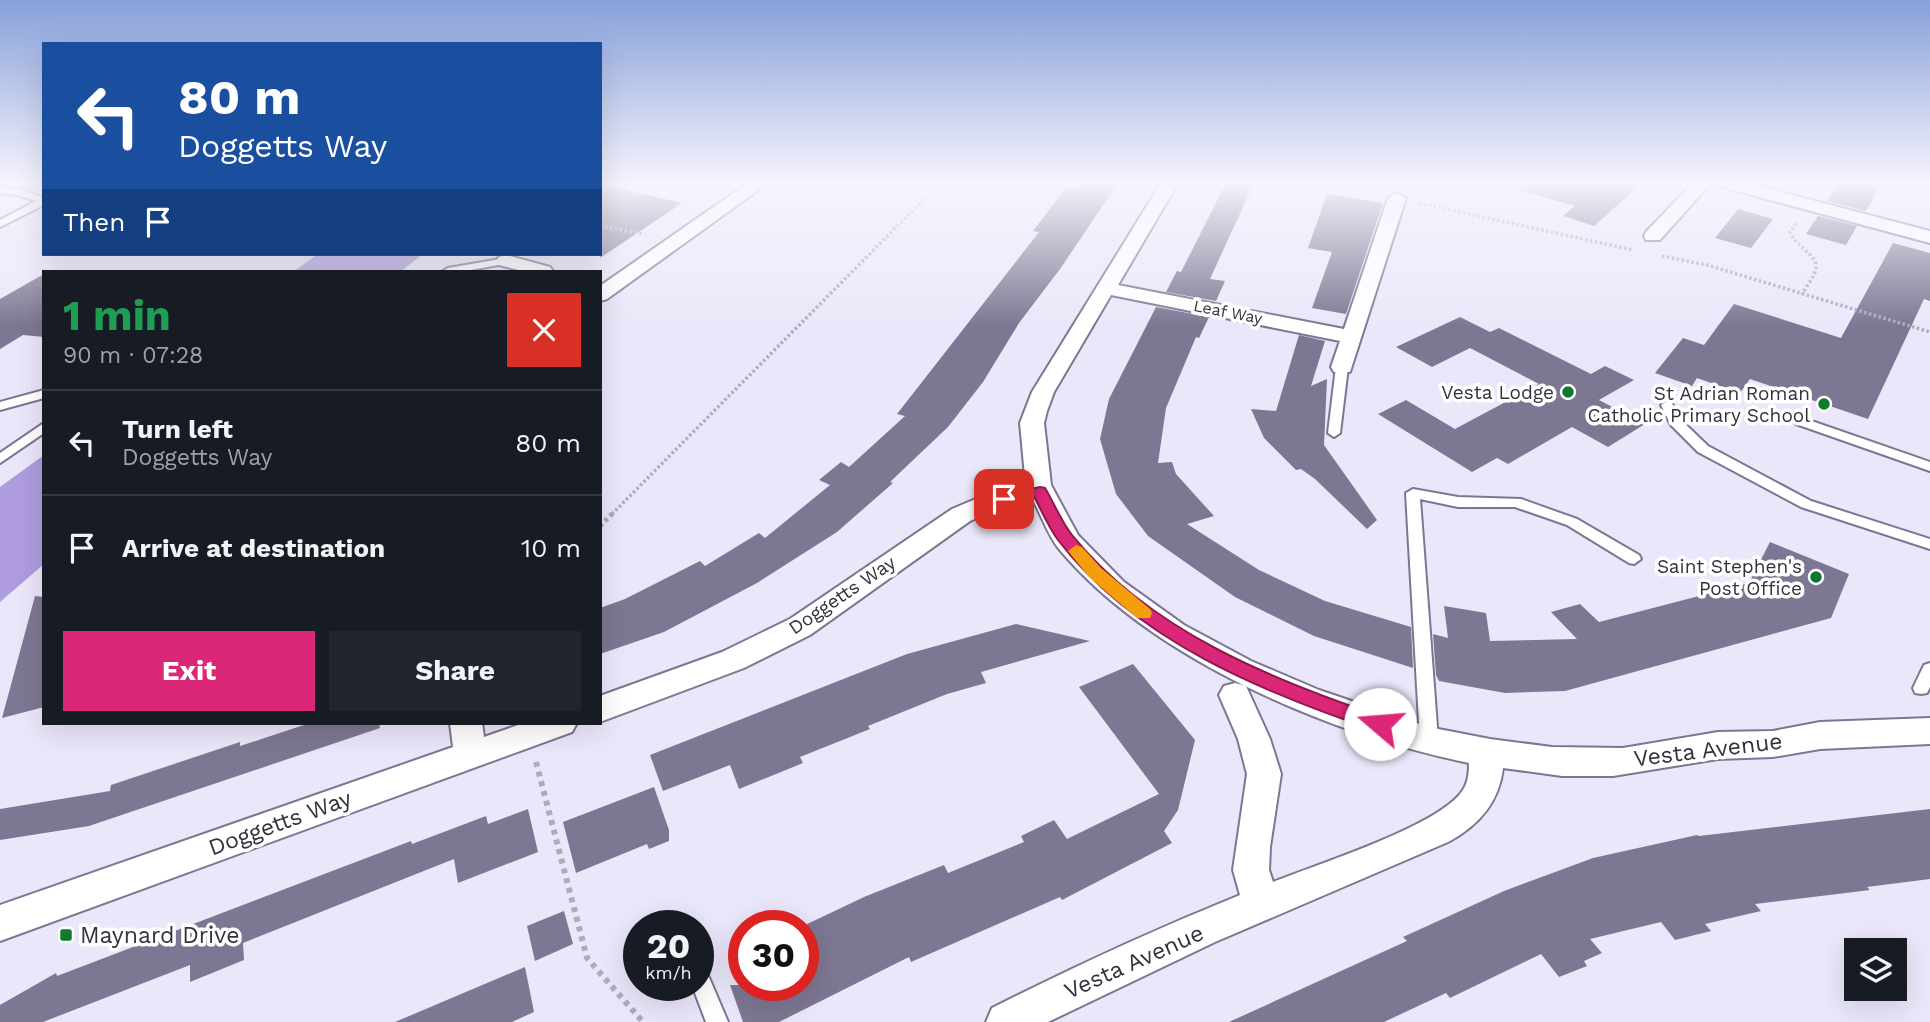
<!DOCTYPE html>
<html lang="en">
<head>
<meta charset="utf-8">
<style>
	body { margin:0; font-family:"Work Sans",sans-serif; background:#20242c; color:#f1f3f6; height:100vh; display:flex; flex-direction:column; font-size:26px; white-space:nowrap }
	* { box-sizing:border-box; margin:0 }
	p { font-size:23px; color:#9ea1a6 }
	.icon { flex:none; width:38px; height:38px; fill:none; stroke:currentColor; stroke-width:2; stroke-linecap:round; stroke-linejoin:round }
	.map { position:relative; flex:1; overflow:hidden }
	.sheet { position:absolute; left:42px; top:270px; width:560px; height:455px; display:flex; flex-direction:column; background:#171b24; border-radius:0px; box-shadow:0 7px 28px #0002 }
	.sheet>* { flex:none }
	.hud { position:absolute; left:42px; top:42px; width:560px; height:214px; border-radius:0px; box-shadow:0 7px 28px #0002; background:#1a4fa0; color:#fff; overflow:hidden }
	.controls { position:absolute; left:1844px; top:938px; display:grid; gap:14px }
	.controls a { display:grid; place-items:center; width:63px; height:63px; border-radius:0px; background:#171b24; box-shadow:0 7px 28px #0002; font-size:35px }
	.speed { position:absolute; left:623px; top:910px; display:flex; gap:14px; font-size:35px; font-weight:700; text-align:center }
	.speed>* { display:grid; place-content:center; width:91px; height:91px; border-radius:50%; background:#171b24; box-shadow:0 7px 28px #0002; line-height:1 }
	.speed small { font-size:18px; font-weight:400 }
	.speed .limit { border:10px solid #d22; background:#fff; color:#111 }
	.pin { position:absolute; display:grid; place-items:center; width:60px; height:60px; color:#fff; margin:-30px; border-radius:14px; box-shadow:0 4px 10px #0006 }
	.me { position:absolute; width:77px; margin:-38px; rotate:288deg; stroke-linejoin:round; filter:drop-shadow(0 0 5px #0008) }
	.turn { display:flex; align-items:center; gap:24px; height:147px; padding:0 21px; font-size:32px }
	.turn .icon { width:91px; height:91px; stroke-width:2.5 }
	.turn b { display:block; font-size:49px; line-height:60px }
	.then { display:flex; align-items:center; height:66px; padding:0 21px; background:#0003; gap:14px; font-size:26px }
	.round { display:grid; place-items:center; flex:none; width:74px; height:74px; border-radius:0px; background:#20242c }
	.summary { display:flex; align-items:center; justify-content:space-between; height:119px; padding:0 21px }
	h1 { font-size:42px; font-weight:700; line-height:52px; color:#1e9e55 }
	.button { display:flex; gap:14px; margin-top:auto; padding:14px 21px }
	.button a { flex:1; height:80px; border-radius:0px; background:#db2777; color:#fff; font-size:28px; font-weight:700; line-height:80px; text-align:center }
	.button a+a { background:#20242c; color:#f1f3f6 }
	ul { padding:0; list-style:none }
	li { display:flex; align-items:center; gap:21px; height:105px; padding:0 21px; border-top:2px solid #363941 }
	li div { flex:1 }
	li b { display:block; font-size:26px }
	li em { font-style:normal }
	.map>svg:first-child { display:block }
</style>
</head>
<body>
<div class="map">
<svg width="1930" height="1022" viewBox="0 0 1930 1022">
	<rect width="100%" height="100%" fill="#ebe7fa"/>
	<path fill="#ae9cdf" d="M318,254H423L401,271H294Z
		M44,455V564L0,602V487Z"/>
	<path fill="#7e7793" d="M1081,183H1118L1060,269L1019,323L983,382L948,427L890,482L893,483L837,532L757,583L664,632L600,654V608L625,599L700,561L705,566L759,533L765,538L830,485L819,480L841,462L849,467L905,416L897,414L1039,232L1033,231L1068,185L1078,187Z
		M1226,183H1254L1210,279L1225,281L1216,301L1166,292L1177,271L1181,272Z
		M1521,183H1642L1594,226L1563,216L1575,206L1520,190Z
		M1839,183H1882L1866,211L1827,201Z
		M600,184L682,203L600,258Z
		M1327,194L1383,203L1346,314L1312,308L1332,252L1308,248Z
		M1738,209L1773,219L1751,248L1715,238Z
		M1818,216L1857,226L1846,245L1806,234Z
		M1893,243L1930,253V301L1924,299L1868,419L1750,379L1740,393L1697,378L1692,386L1655,373L1683,338L1704,345L1734,304L1841,338Z
		M44,274V337L23,335L0,349V299Z
		M1156,307L1209,317L1199,338L1196,337L1166,408L1158,463L1172,462L1176,474L1214,516L1187,524L1259,570L1291,585L1325,601L1411,627L1413,668L1314,636L1235,597L1148,536L1116,494L1100,439L1109,399Z
		M1460,317L1490,332L1499,328L1591,374L1605,366L1634,380L1599,400L1645,424L1608,447L1572,427L1508,464L1497,458L1472,472L1378,414L1406,400L1455,429L1539,384L1470,348L1432,367L1396,347Z
		M1299,335L1325,341L1311,386L1327,379L1324,445L1377,520L1367,529L1315,479L1301,469L1296,470L1264,438L1251,409L1276,411Z
		M1770,542L1849,574L1831,618L1565,691L1505,693L1439,681L1436,675L1433,634L1448,638L1444,606L1486,613L1490,641L1577,639L1551,612L1580,604L1599,622L1749,583Z
		M35,596L44,597V707L2,718Z
		M1016,624L1090,641L981,672L986,683L947,694L868,726L870,729L800,757L803,763L739,789L730,765L663,791L650,755L907,654Z
		M1133,664L1195,740L1178,810L1164,831L1172,843L1062,900L1060,897L911,962L909,957L779,1022H743L730,985H803V926L864,897L944,865L948,873L1024,842L1021,836L1054,820L1067,839L1159,794L1079,687Z
		M310,723H379L380,728L89,826L0,840V809L110,791L111,785L240,742V746Z
		M654,787L669,830V841L649,849L647,844L576,873L563,822Z
		M528,809L538,852L458,883L454,859L243,943L244,960L190,982V965L43,1022H0V1005L56,973L57,976L411,841L412,844L486,816L488,824Z
		M1930,809V879L1867,887L1870,890L1755,904L1761,911L1705,924L1711,931L1675,940L1661,922L1590,939L1602,953L1584,961L1587,966L1559,977L1541,954L1450,998L1446,993L1384,1022H1229L1407,941L1403,937L1504,891L1593,858L1697,835L1699,836Z
		M564,911L573,944L535,961L527,926Z
		M525,967L534,1012L512,1022H395Z"/>
	<g fill="none" stroke-linecap="round" stroke-linejoin="round">
		<defs>
			<path id="service" d="M0,187L20,189L44,198V205L0,227V220L36,201L18,195L0,193Z
				M506,258L510,259V263L465,271H443L448,268Z
				M1342,363L1348,367L1340,433L1334,437L1328,433L1336,367Z
				M44,390V398L0,410V402Z
				M1667,401L1671,402L1681,420L1708,446L1811,501L1930,539V549L1801,507L1698,452L1671,425L1661,405Z
				M1800,417L1930,462V471L1796,424L1794,421L1796,418Z
				M44,423V433L0,463V453Z
				M1413,489L1458,497L1521,499L1577,519L1639,555L1641,559L1634,564L1629,563L1567,525L1515,507H1458L1420,499L1438,740L1435,745L1429,747L1423,745L1420,740L1406,493Z
				M1930,663V687L1927,693L1921,694L1915,693L1913,688L1924,665Z
				M701,972L708,975L728,1022H706L692,985H698V973Z"/>
			<path id="minor" d="M748,183H768L607,299L600,301V286Z
				M1161,183H1178L1118,285L1344,329L1388,198L1397,193L1406,198L1350,372H1334L1331,367L1340,341L1111,295L1054,392L1047,411L1044,423L1051,485L1078,535L1124,582L1184,625L1251,661L1319,690L1428,727L1490,739L1552,747L1623,748L1718,732L1773,731L1820,722L1930,718V744L1820,749L1773,757L1718,759L1613,776H1562L1503,768C1499,803 1478,826 1448,842L1215,942L1048,1022H986L992,1008C1073,967 1156,929 1240,895L1233,870L1247,774L1238,739L1219,695L1224,686L1235,683L1246,686L1270,739L1281,774L1270,847L1269,870L1273,882C1318,864 1432,828 1460,794C1468,785 1469,774 1469,763C1331,735 1151,659 1059,549C1048,535 1042,517 1034,502L994,511L970,521L810,635L744,668L600,722V696L722,652L790,619L952,509L978,498L1026,487L1020,423L1032,392Z
				M1693,183H1711L1660,240H1646L1644,236L1646,232Z
				M1719,183H1747L1930,231V243L1722,187Z
				M506,255L550,267L553,271H522L499,265L496,261L499,257Z
				M450,723H482L484,737L524,723H577L572,732L0,941V905L453,747Z"/>
		</defs>
		<use href="#service" stroke="#7d7692" stroke-width="4"/>
		<use href="#minor" stroke="#7d7692" stroke-width="4"/>
		<path stroke="#aeabbb" stroke-width="3.5" stroke-dasharray="2.5 2.5" stroke-linecap="butt" d="M1328,183L1373,193
			M1419,203L1633,250
			M1796,223L1790,232C1794,245 1818,255 1816,268C1815,276 1806,287 1802,294
			M600,226L645,234
			M1662,256L1707,265L1930,332
			M612,514L940,183"/>
		<path stroke="#aeabbb" stroke-width="5" stroke-dasharray="3.5 3.5" stroke-linecap="butt" d="M600,526L614,512"/>
		<path stroke="#aeabbb" stroke-width="6" stroke-dasharray="5 5" stroke-linecap="butt" d="M536,762L587,958L643,1022"/>
		<use href="#service" fill="#fff" fill-rule="evenodd"/>
		<use href="#minor" fill="#fff" fill-rule="evenodd"/>
	</g>
	<linearGradient id="sky" x2="0" y2="1"><stop stop-color="#87a0da"/><stop offset="0.56" stop-color="#f6f4fd"/><stop offset="1" stop-color="#f6f4fd" stop-opacity="0"/></linearGradient>
	<rect width="1930" height="326" fill="url(#sky)"/>
	<path fill="#db2777" stroke="#8e194d" stroke-width="2" d="M1040,487L1045,488C1054,503 1061,521 1072,535C1150,631 1272,680 1386,718L1389,724L1386,729L1380,732C1264,693 1134,640 1058,540C1049,528 1042,512 1035,498L1004,505L997,499L999,496Z"/>
	<path fill="#f59e0b" d="M1076,545L1082,547L1101,568L1150,609L1152,613L1150,618H1137L1089,577L1068,551Z"/>
	<g fill="#0d7a2e" stroke="#fff" stroke-width="2.5">
		<circle cx="1568" cy="392" r="7"/>
		<circle cx="1824" cy="404" r="7"/>
		<circle cx="1816" cy="577" r="7"/>
		<rect x="59" y="928" width="14" height="14" rx="3.5"/>
	</g>
	<g text-anchor="middle" dominant-baseline="central" stroke-width="7" stroke-linejoin="round" paint-order="stroke">
		<g font-size="16" fill="#34313d" stroke="#fff">
			<text transform="translate(1228 312) rotate(11)">Leaf Way</text>
		</g>
		<g font-size="19" fill="#34313d" stroke="#fff" text-anchor="end">
			<text x="1554" y="392">Vesta Lodge</text>
			<text x="1810" y="393">St Adrian Roman<tspan x="1810" dy="22">Catholic Primary School</tspan></text>
			<text x="1802" y="566">Saint Stephen's<tspan x="1802" dy="22">Post Office</tspan></text>
		</g>
		<g font-size="19" fill="#34313d" stroke="#fff">
			<text transform="translate(842 595) rotate(-34)">Doggetts Way</text>
		</g>
		<g font-size="23" fill="#34313d" stroke="#fff">
			<text transform="translate(1708 750) rotate(-7)">Vesta Avenue</text>
			<text transform="translate(280 823) rotate(-20)">Doggetts Way</text>
			<text transform="translate(1134 962) rotate(-24)">Vesta Avenue</text>
		</g>
		<g font-size="23" fill="#34313d" stroke="#fff" text-anchor="start">
			<text x="80" y="935">Maynard Drive</text>
		</g>
	</g>
</svg>
<div class="controls">
<a><svg class="icon" aria-label="layers" viewBox="0 0 24 24"><path d="M12 4l9 5-9 5-9-5zM3 14l9 5 9-5"/></svg></a>
</div>
<div class="speed"><div>20<small>km/h</small></div><div class="limit">30</div></div>
<div class="pin" style="left:1004px;top:499px;background:#d93025"><svg class="icon" aria-label="arrive" viewBox="0 0 24 24"><path d="M6 21V4h12l-3 4 3 4H6"/></svg></div>
<svg class="me" style="left:1380px;top:724px" viewBox="-20 -20 40 40"><circle r="19" fill="#fff"/><path d="M0-13L10 11 0 6-10 11z" fill="#db2777"/></svg>
<div class="hud">
<div class="turn"><svg class="icon" aria-label="left" viewBox="0 0 24 24"><path d="M17 20v-9H6M10 6l-5 5 5 5"/></svg><div><b>80 m</b>Doggetts Way</div></div>
<div class="then">Then<svg class="icon" aria-label="arrive" viewBox="0 0 24 24"><path d="M6 21V4h12l-3 4 3 4H6"/></svg></div>
</div>
<section class="sheet">
<div class="summary"><div><h1>1 min</h1><p>90 m · 07:28</p></div><a class="round" style="background:#d93025;color:#fff"><svg class="icon" aria-label="close" viewBox="0 0 24 24"><path d="M6 6l12 12M18 6L6 18"/></svg></a></div>
<ul>
<li><svg class="icon" aria-label="left" viewBox="0 0 24 24"><path d="M17 20v-9H6M10 6l-5 5 5 5"/></svg><div><b>Turn left</b><p>Doggetts Way</p></div><em>80 m</em></li>
<li><svg class="icon" aria-label="arrive" viewBox="0 0 24 24"><path d="M6 21V4h12l-3 4 3 4H6"/></svg><div><b>Arrive at destination</b></div><em>10 m</em></li>
</ul>
<div class="button"><a>Exit</a><a>Share</a></div>
</section>
</div>
</body>
</html>
